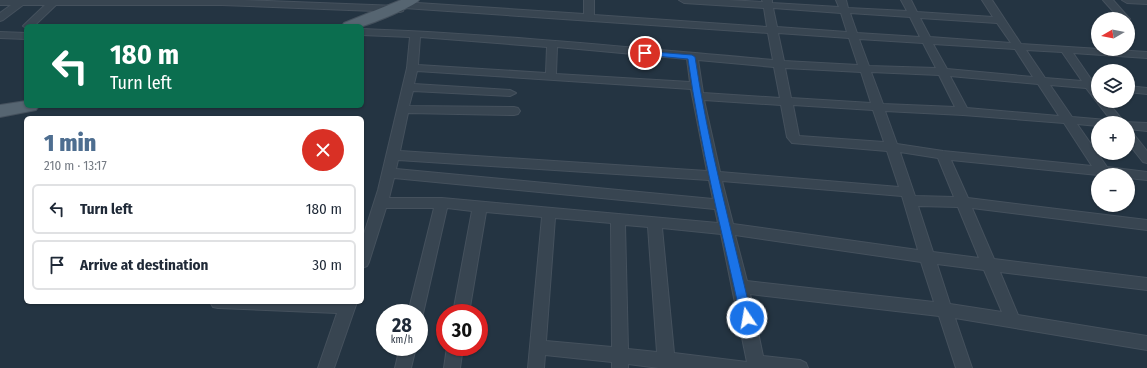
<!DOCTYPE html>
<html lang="en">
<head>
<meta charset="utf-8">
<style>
	body { margin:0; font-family:"Fira Sans Condensed",sans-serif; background:#f6f6f7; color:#1f2937; height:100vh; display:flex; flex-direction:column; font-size:15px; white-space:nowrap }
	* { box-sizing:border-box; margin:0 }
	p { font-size:13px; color:#747a83 }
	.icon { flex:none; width:22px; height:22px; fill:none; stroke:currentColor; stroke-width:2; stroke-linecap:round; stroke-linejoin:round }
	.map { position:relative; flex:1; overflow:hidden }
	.sheet { position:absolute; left:24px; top:116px; width:340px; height:188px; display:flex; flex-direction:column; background:#fff; border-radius:6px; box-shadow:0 1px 3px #0004 }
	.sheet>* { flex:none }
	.hud { position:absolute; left:24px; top:24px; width:340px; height:84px; border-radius:6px; box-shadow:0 1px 3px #0004; background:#0b6e4f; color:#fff; overflow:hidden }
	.needle { width:26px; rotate:261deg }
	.buttons { position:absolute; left:1091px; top:12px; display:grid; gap:8px }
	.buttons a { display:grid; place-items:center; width:44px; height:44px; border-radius:50%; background:#fff; box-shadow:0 1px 3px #0004; font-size:20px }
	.speed { position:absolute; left:376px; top:304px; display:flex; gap:8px; font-size:20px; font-weight:700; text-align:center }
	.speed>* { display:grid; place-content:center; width:52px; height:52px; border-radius:50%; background:#fff; box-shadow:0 1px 3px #0004; line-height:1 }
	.speed small { font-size:10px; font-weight:400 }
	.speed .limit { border:6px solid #d22; background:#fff; color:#111 }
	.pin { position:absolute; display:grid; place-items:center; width:34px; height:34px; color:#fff; margin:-17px; border:2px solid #fff; border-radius:50%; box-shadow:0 1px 4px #0007 }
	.me { position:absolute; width:44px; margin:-22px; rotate:348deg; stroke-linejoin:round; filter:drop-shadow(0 0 3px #0008) }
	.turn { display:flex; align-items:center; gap:14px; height:84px; padding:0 20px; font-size:18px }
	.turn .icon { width:52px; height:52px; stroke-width:2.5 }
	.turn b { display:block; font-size:28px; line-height:34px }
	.round { display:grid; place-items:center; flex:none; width:42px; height:42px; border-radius:21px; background:#f6f6f7 }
	.head { display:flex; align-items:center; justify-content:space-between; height:68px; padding:0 20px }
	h1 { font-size:24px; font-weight:800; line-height:30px; color:#4e6e90 }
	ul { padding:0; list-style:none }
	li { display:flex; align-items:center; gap:12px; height:50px; margin:0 8px 6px; padding:0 12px; border:2px solid #e0e1e3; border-radius:6px }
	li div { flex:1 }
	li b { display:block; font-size:15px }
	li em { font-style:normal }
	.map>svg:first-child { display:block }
</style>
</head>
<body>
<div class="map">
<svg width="1147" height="368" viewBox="0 0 1147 368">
	<rect width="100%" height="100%" fill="#243442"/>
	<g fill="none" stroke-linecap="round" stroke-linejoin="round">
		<defs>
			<path id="minor" d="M0,0H242L398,6L399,3L402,2L584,14V0H594V15L767,27L764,8L684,3L679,0H728L763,2L762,0H772V3L839,7L836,0H846L848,8L907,11L901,0H911L917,12L993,17L982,0H992L1021,44L1147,52V58L1073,53L1093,82L1098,83V101H1107L1124,122L1147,123V131L1128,129V123H1113L1086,88L1050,85L1072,117L1107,120L1109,123H1098V126L1077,124L1107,167L1147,172V180L1128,178V175H1098L951,160L968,198L1147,220V230L972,208L994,259L1147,278V290L1000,272L1018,315L1147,336V350L955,318L972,368H956L939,316L750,294L763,356L800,360L806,363L808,368H659L628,364V368H612V362L545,355L544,368H528L542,217L486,212L469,313H453L472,211L447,208L422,318L419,319V313H408L434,208H386L369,262L367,266L362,268V240L378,190L407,68L410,37L362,35V29C499,34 636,48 773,60L768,33L404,8L403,11L400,12L222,5H56L34,26H26V28L23,26L25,24L45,5H23L3,20L0,21V13L11,5H0ZM773,8L841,13L847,32L777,27ZM850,13L910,17L920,37L857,33ZM920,18L997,23L1011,43L930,37ZM778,33L849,38L858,65L784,61ZM420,37L547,47L546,73L418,65ZM859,39L923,43L936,68L869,66ZM933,44L1015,49L1033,77L947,69ZM557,47L687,59L690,82L556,74ZM1026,50L1062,52L1082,81L1045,78ZM698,60L774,67L780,98L703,93ZM785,68L861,72L871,103L791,98ZM417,71L691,89L707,171L400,151L408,113L514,115L518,114L520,111L518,108L514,107L409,106L413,91L510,96L516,93L510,90L414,84ZM871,72L939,75L955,107L883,104ZM950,76L1038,84L1059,116L967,108ZM704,100L781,105L787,137L792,143L887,151L899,187L720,172ZM793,105L873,110L884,142L799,136ZM885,111L963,115L1064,123L1092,166L943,151L897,144ZM900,152L938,158L954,197L915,196ZM398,160L709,180L713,199L396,169ZM394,178L715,209L718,223L442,198H389ZM722,181L902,196L918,250L733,224ZM918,206L958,207L979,258L933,252ZM555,218L611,223L612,347L546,341ZM625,225L648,227L657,352L628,349ZM662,228L721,234L747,362L674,353ZM735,235L921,262L934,302L747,281ZM937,264L984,270L1002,312L950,304Z
				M1103,0H1113L1128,17L1130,19L1128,21V19H1120Z
				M1122,0H1147V4L1127,3Z
				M0,32L26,33V39L0,38Z
				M1128,86L1147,88V94L1128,92Z
				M1128,131L1132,132L1147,151V163L1143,162L1128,143Z
				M210,302H357L334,368H318L337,313L218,308L213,307Z
				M400,347H416L411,368H395Z
				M447,347H463L460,368H444Z"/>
			<path id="primary" d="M401,0H419C414,7 373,23 363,26C357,27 348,26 342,26L344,23Z
				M26,101V106H39L36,110L0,117V105Z"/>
		</defs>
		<use href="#minor" stroke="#45515d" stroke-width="2"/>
		<use href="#primary" stroke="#45515d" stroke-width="2"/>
		<use href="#minor" fill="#384551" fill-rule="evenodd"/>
		<use href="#primary" fill="#566571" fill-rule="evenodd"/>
	</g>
	<path fill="#1a73e8" stroke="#114b97" d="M643,51L692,55L695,57C708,145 732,231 752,318L751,321L747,322L743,321L741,318C722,232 700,146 688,59L645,55L642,53Z"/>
</svg>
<div class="buttons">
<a><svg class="needle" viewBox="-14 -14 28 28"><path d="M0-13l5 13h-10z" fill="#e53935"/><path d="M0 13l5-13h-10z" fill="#747a83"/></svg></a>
<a><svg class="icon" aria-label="layers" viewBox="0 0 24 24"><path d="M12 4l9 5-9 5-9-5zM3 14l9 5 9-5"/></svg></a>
<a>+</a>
<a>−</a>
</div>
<div class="speed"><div>28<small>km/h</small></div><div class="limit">30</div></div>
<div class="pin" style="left:645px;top:53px;background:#d93025"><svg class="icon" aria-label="arrive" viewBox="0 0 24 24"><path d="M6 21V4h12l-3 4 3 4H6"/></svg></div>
<svg class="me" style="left:747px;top:318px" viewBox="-20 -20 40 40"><circle r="17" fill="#1a73e8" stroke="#fff" stroke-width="3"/><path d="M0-11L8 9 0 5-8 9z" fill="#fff"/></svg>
<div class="hud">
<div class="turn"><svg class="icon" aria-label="left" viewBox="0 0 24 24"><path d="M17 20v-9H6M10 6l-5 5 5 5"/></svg><div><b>180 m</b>Turn left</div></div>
</div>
<section class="sheet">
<div class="head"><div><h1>1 min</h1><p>210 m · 13:17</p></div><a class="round" style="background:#d93025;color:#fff"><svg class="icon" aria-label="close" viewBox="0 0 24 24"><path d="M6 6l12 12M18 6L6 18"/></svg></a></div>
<ul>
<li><svg class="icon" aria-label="left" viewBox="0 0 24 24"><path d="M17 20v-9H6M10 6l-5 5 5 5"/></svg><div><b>Turn left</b></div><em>180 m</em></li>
<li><svg class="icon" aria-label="arrive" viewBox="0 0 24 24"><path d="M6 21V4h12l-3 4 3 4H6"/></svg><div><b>Arrive at destination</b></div><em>30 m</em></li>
</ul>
</section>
</div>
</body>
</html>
